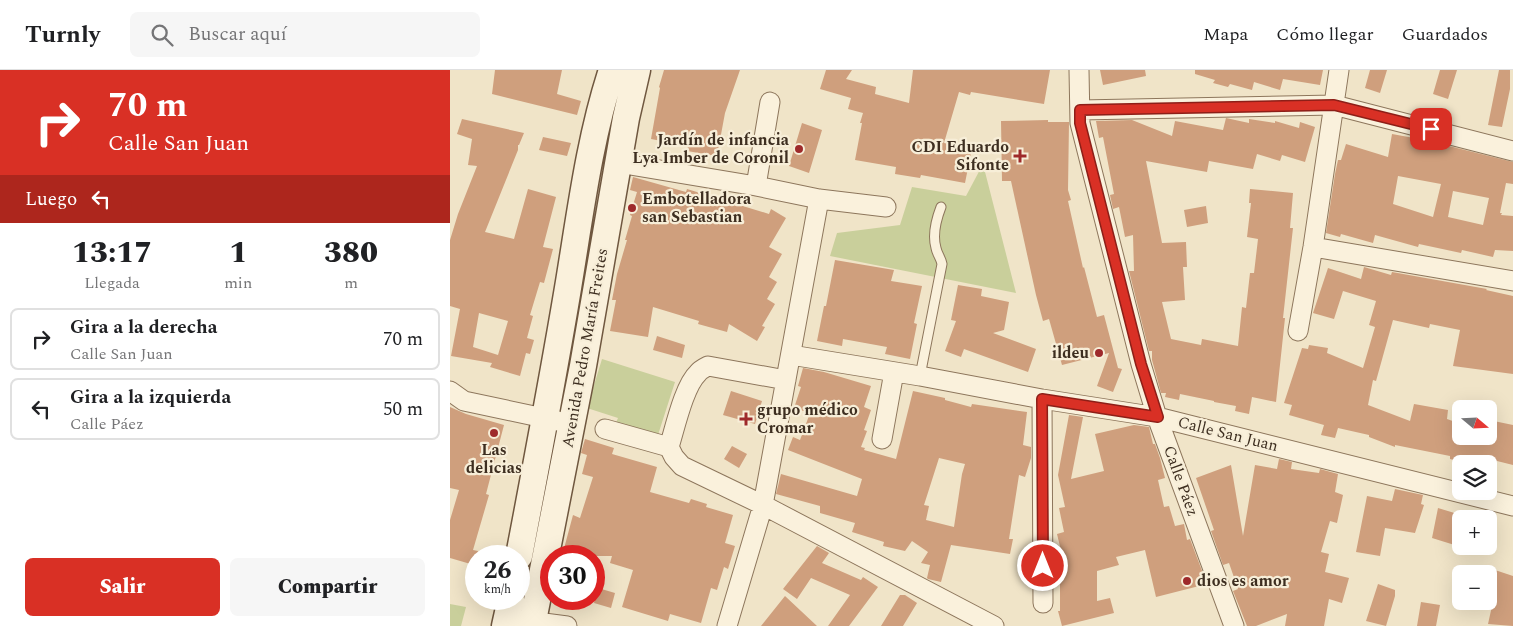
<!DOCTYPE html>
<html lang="es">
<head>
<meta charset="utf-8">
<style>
	body { margin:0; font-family:Spectral,serif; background:#f6f6f6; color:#202124; height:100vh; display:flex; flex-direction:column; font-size:19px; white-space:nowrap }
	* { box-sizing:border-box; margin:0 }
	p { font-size:16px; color:#757577 }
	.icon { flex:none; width:28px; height:28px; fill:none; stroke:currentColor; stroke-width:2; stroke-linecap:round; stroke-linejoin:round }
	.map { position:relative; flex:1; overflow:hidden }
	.panel { display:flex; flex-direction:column; background:#fff; width:450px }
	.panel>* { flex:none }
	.hud { background:#d93025; color:#fff; overflow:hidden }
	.needle { width:32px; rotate:109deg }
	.controls { position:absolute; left:1002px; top:330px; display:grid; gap:10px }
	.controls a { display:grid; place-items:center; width:45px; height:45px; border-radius:8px; background:#fff; box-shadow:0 5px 20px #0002; font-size:25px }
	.speed { position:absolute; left:15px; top:475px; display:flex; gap:10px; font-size:25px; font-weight:700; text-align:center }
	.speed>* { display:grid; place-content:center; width:65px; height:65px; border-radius:50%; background:#fff; box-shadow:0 5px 20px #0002; line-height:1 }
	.speed small { font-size:12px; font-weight:400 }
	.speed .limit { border:8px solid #d22; background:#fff; color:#111 }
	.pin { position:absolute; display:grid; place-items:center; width:42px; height:42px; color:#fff; margin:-21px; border-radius:10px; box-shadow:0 2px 8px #0006 }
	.me { position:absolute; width:55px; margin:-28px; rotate:0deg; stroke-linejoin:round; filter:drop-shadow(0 0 4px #0008) }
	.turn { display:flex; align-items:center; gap:18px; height:105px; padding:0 25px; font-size:22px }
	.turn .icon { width:65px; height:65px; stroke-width:2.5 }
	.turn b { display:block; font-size:35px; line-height:42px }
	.then { display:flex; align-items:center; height:48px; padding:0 25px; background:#0003; gap:10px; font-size:19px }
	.eta { display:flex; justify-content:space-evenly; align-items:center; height:85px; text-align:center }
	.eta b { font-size:30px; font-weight:800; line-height:35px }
	.button { display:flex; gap:10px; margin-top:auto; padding:10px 25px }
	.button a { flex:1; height:58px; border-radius:8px; background:#d93025; color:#fff; font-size:20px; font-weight:800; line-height:58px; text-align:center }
	.button a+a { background:#f6f6f6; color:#202124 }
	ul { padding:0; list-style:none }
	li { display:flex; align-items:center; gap:15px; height:62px; margin:0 10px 8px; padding:0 15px; border:2px solid #e0e0e0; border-radius:8px }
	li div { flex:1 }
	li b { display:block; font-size:19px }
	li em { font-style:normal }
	header { display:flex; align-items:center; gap:30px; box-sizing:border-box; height:70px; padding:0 25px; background:#fff; border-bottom:1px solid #e0e0e0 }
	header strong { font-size:24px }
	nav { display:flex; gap:28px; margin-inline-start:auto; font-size:18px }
	.search { width:350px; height:45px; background:#f6f6f6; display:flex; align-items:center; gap:12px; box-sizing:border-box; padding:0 18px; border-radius:8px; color:#757577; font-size:19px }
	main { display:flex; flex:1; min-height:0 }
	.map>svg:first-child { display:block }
</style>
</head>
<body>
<header>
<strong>Turnly</strong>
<div class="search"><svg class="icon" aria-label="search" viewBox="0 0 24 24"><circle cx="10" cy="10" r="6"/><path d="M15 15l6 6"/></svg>Buscar aquí</div>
<nav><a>Mapa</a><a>Cómo llegar</a><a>Guardados</a></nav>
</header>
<main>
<section class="panel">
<div class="hud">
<div class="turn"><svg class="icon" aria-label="right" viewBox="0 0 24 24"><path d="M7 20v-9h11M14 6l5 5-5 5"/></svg><div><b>70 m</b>Calle San Juan</div></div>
<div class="then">Luego<svg class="icon" aria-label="left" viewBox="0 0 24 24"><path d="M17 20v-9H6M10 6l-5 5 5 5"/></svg></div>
</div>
<div class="eta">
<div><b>13:17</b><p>Llegada</p></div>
<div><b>1</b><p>min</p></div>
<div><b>380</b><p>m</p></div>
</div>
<ul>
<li><svg class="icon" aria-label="right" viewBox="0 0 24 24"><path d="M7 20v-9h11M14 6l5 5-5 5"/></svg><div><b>Gira a la derecha</b><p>Calle San Juan</p></div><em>70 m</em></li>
<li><svg class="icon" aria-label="left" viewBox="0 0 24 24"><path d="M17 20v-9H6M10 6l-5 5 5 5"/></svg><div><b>Gira a la izquierda</b><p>Calle Páez</p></div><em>50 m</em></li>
</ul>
<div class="button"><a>Salir</a><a>Compartir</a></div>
</section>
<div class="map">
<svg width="1063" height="556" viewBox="0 0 1063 556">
	<rect width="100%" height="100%" fill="#f0e4c8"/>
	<path fill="#c9cf9b" d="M533,94L566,223L380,186L387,163L450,155L462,117L516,126Z
		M152,289L225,312L207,368L165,355L168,348L137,338Z
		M0,534L16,537L11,556H0Z"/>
	<path fill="#cf9f7d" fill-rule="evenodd" d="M45,0H112L107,24L131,31L127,45L42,24Z
		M214,0H290L275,43L267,86L237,81L238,76L201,69L210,18L209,17Z
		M376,0H402L396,9L426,17L425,24L459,33L463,0H600L594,34L521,22L520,25L509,22L494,73L522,78L515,113L471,105L470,108L445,104L446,97L405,90L412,53H410L413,43L398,39L401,28L370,19Z
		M650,0H695L696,6L653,15Z
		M745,0H873L870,15L833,9L830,20L804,12L802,20L780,14L778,17L763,13L765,10L745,4Z
		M920,0H937L930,23L915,18Z
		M990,0H1007L998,29L983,24Z
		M1049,0H1060V19L1052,57L1038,55Z
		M776,48L799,53V49L825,53V51L849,58L850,52L865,57L855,92L832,85L830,91L807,84L803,99L759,91L757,102L696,91L712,173L736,172L737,197H733L735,230L712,232L721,269L751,275L752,269L788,276L792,237L796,238L800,203H804L808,169L797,167L801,133H799L800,119L843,123L840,158H843L833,248H835L826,332L802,327L799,344L785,341L786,336L764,332V331L730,324L729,330L715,327L716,323H711L702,290V281H699L679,201H684L683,165L675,167L669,137L663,139L660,125L664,124L653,67L649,68L646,51L682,50L722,66L725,51L773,60Z
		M12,49L74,63L69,75H68V80L35,162L64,169L78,119L106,127L93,177L103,179L94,213L90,212L80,245L83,246L77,268L84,270L80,284L76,283L70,306L40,297L42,293L1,286L10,239L0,236V170L8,144L27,96L18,95L22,69L7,64ZM29,243L58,251L48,285L23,277Z
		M598,50V52H619L618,120L621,130L618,131L633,198L634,197L647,247L654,245L668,298L672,299L663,322L647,316L659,283L612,295L599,249L593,251L586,225L561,111H552L551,51Z
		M352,53L372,60L359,103L339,96Z
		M942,64L975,70L1063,92V114L1056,113L1050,143H1052L1051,145L1063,146V181L1045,180L1043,187L1012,180L1011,183L969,174L968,177L925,165L923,173L891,164L890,167L876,163L885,104L888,90H891L896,74L938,87ZM948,106L991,114L983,147L943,134ZM1003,121L1039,128L1033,155L998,147Z
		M93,67L121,73L117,86L89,80Z
		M183,107L236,122L237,119L319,144L321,139L336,148L319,177L332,184L319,207L327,212L317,229L325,234L312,256L315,257L307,271L279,254L277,262L248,254L249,251L203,237L198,267L160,261L166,230H162L167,204L177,170H175L182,146L180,145L187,122L180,120Z
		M756,136L758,153L737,157L734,140Z
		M385,190L444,200L441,211L472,216L464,253L467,254L460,289L435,284L437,277L393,269L392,276L367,271L374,236H376Z
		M914,197L941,205L942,202L1037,219L1036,220L1063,226V304L1003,296L1010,260L980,254L979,258L943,250L926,311L923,310L918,335L960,351L964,334L998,340L997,349L1011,354V366H1039V350L1063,355V395L1043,390L1042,396H1039V394H1029L1015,391V393L1000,389V386L945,375V377L919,367V365L888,358L885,368L871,365L874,355L839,345L842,335L834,333L852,278L858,279L859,275L878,278L877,283L913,298L925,257L919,255L926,231L893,221L884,249L863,243L878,198L911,209Z
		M508,215L532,219L531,226L559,232L554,260L543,263L586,279L578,302L514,279L511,287L495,281L506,251L501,250Z
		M207,266L235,275L232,288L203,280Z
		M353,298L374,302L421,316L414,337L421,340L414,360L417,361L411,377L415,378L414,380L446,389L463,321L495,328V330L521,337L522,334L577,342L573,375L581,377V388L575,407L569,405L559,469H563L560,484L501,475L491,512L478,509L477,508L480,495L471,493L478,482L462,471L455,481L433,476L434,472L402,462L405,453L370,443V436L326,424L331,404L407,426L412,409L338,380L343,367L350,370L360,343L344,338L351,317L348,316ZM489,388L515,394L512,404L504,457L476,450L479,436L474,435Z
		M281,321L312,331L305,354L273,345Z
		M0,337L16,344L54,355L36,424L39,425L23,480L28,481L24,495L0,488V450L9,420L0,418Z
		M619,345L633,347L621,409L654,401L645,364L684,355L699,357L703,374H705L710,388L715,408L708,410L714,437L719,436L725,456L734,454L737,470L740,469L757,514L706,527L695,480L666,487L669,495L647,501V531L660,528L664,543L612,556L608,541H610V501H615L613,494L614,493L607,464L614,462L609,438L615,437L608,405Z
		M135,369L164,378L162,384L207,397L200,422L239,433L241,429L257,434L256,437L283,445L275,473L285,476L278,499L274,497L267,520L261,518L251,553L220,544L218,551L172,537L183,500L160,493L162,486H112L123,445L130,448L143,407L132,404L137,385L131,383Z
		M282,376L297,384L289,398L274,389Z
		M829,389L842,392L841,399L869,403L870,399L888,404L885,422L893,425L887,453L880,451L871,482L879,484L875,502L899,508L892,533L879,529L874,556H835L837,544L806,556H797L783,521L788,519L779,493L773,495L761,461L764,460L746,408L781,395L793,466L805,395L827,399Z
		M945,419L973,425L971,434L974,435L965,463L935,458L930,486L906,482L917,426L942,431Z
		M988,438L1011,445V477L982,468Z
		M367,476L379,483L372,493L411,510L413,507L428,517L399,556H378L400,525L361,508L347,529L333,519Z
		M1039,498L1063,506V556L1038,554L1046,518L1039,515Z
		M928,514L945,520V526L936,556L916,551Z
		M148,518L165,523L161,538L144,533Z
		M450,525H455L467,533L453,556H431Z
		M335,526L367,556H311Z
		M971,532L990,535L986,556H967Z"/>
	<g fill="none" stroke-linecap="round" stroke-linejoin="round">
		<defs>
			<path id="lane" d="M470,306L492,194C491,188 487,184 486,178C482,164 486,150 491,137"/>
			<path id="street" d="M629,0L630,53L691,294L707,347L784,556
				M630,40L884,35L1063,81
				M168,93L306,116L369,129L436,137
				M306,116L320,32
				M863,177L1063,211
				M848,261L863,177L889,0
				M341,285L470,306L592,329L707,347L1063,436
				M0,321L14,331L108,351
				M592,329L593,533
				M155,359L219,377L224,387L232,396L313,435L544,556
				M432,369L444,302
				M219,377C225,358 234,316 248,303C250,300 254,298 258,296L336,310
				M71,550L117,556
				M277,556L313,435L369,129"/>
			<path id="secondary" d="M69,486C86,397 103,308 118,218C130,146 139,70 162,0
				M55,556L61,529
				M82,556L133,296L176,48L187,0"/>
		</defs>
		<use href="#lane" stroke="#8d765c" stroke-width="11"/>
		<use href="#street" stroke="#8d765c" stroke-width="21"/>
		<use href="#secondary" stroke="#6f573f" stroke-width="29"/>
		<use href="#lane" stroke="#faf1dc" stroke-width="9"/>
		<use href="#street" stroke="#faf1dc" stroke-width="19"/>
		<use href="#secondary" stroke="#faf1dc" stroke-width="26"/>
	</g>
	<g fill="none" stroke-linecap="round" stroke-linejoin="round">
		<defs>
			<path id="route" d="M593,496L592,329L708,347L691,294L630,53V40L884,35L981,59"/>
		</defs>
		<use href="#route" stroke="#8d1f18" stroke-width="12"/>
		<use href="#route" stroke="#d93025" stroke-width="9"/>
	</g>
	<g fill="#9e2a2b" stroke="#f7eed8" stroke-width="2">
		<circle cx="349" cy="79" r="5"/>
		<path d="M567.5 78.5h5v5h5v5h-5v5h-5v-5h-5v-5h5z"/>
		<circle cx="182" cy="138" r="5"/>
		<circle cx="649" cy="283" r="5"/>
		<path d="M293.5 341.5h5v5h5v5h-5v5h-5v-5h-5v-5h5z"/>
		<circle cx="44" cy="363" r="5"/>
		<circle cx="737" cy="511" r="5"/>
	</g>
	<g text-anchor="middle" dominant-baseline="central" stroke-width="4.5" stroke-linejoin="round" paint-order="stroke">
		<g font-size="16" font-weight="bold" fill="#3d2e20" stroke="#f7eed8" text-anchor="end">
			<text x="339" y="70">Jardín de infancia<tspan x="339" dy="18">Lya Imber de Coronil</tspan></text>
			<text x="559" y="77">CDI Eduardo<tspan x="559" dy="18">Sifonte</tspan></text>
			<text x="192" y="129" text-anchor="start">Embotelladora<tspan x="192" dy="18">san Sebastian</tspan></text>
			<text x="639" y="283">ildeu</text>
			<text x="307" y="340" text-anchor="start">grupo médico<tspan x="307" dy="18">Cromar</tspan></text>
			<text x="44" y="380" text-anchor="middle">Las<tspan x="44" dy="18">delicias</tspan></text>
			<text x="747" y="511" text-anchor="start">dios es amor</text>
		</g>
		<g font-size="16" fill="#3d2e20" stroke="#f7eed8">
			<text transform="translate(135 278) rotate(-80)">Avenida Pedro María Freites</text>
			<text transform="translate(778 364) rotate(14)">Calle San Juan</text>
			<text transform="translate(731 411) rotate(70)">Calle Páez</text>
		</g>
	</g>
</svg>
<div class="controls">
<a><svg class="needle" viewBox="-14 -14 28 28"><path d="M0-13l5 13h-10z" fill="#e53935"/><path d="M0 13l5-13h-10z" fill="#757577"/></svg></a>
<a><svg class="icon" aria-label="layers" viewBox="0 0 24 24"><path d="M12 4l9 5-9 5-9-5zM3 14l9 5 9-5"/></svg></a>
<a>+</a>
<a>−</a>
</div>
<div class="speed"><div>26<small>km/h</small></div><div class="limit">30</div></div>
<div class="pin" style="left:981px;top:59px;background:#d93025"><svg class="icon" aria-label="arrive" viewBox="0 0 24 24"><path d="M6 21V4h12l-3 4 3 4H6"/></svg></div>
<svg class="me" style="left:593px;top:496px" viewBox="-20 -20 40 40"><circle r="17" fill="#d93025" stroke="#fff" stroke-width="3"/><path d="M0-11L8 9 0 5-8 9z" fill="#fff"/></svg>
</div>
</main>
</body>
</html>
